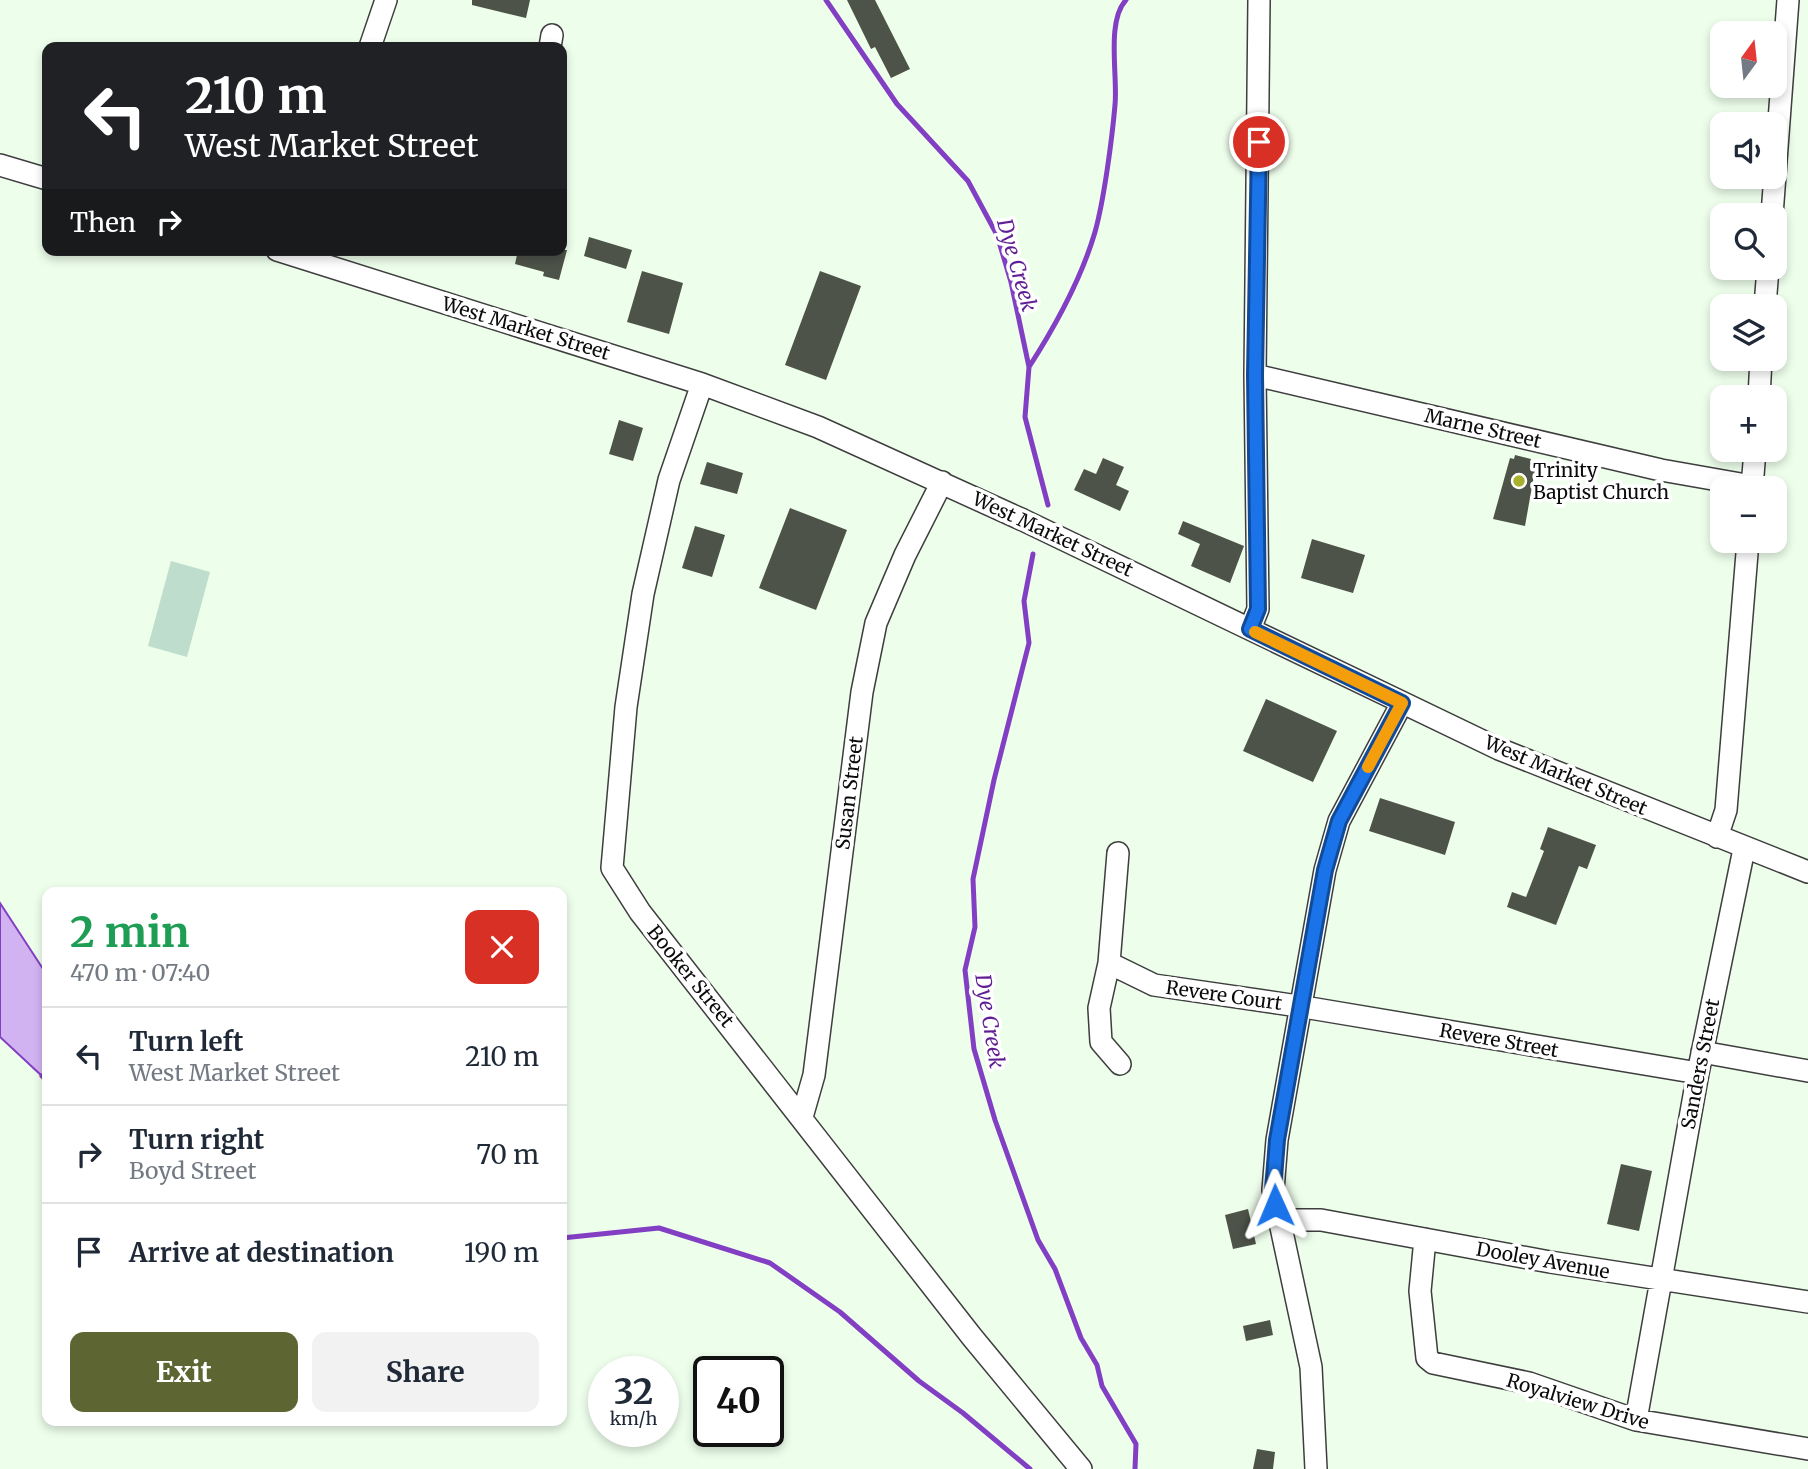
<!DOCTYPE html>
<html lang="en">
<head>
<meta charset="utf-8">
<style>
	body { margin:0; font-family:Merriweather,serif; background:#f2f2f3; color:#1f2937; height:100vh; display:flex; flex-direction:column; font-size:26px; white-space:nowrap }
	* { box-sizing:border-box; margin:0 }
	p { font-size:23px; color:#747a83 }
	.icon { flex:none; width:38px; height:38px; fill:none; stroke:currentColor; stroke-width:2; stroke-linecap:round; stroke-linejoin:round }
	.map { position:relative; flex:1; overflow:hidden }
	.details { position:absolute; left:42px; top:887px; width:525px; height:539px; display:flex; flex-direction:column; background:#fff; border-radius:14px; box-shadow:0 4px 10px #0003 }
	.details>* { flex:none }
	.banner { position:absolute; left:42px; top:42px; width:525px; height:214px; border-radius:14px; box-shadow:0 4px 10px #0003; background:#202124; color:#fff; overflow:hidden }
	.needle { width:46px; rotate:15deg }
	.fabs { position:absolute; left:1710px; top:21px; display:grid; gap:14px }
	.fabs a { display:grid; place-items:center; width:77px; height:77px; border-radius:14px; background:#fff; box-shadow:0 4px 10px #0003; font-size:35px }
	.speed { position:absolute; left:588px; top:1356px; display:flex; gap:14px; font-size:35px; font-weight:700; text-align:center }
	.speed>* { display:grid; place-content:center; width:91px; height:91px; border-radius:50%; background:#fff; box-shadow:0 4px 10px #0003; line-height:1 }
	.speed small { font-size:18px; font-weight:400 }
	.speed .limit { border:4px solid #111; border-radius:10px; background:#fff; color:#111 }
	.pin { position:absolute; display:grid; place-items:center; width:60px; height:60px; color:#fff; margin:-30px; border:4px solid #fff; border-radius:50%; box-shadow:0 2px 7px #0007 }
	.me { position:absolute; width:77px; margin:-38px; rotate:359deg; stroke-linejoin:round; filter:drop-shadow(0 0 5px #0008) }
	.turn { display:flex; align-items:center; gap:24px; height:147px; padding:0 28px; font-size:32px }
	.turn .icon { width:91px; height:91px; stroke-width:2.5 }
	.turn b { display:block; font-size:49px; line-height:60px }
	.then { display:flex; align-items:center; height:66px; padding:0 28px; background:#0003; gap:14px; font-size:26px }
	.round { display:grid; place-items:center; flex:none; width:74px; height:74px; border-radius:14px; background:#f2f2f3 }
	.head { display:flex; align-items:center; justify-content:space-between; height:119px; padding:0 28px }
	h1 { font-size:42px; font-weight:700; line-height:52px; color:#1e9e55 }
	.action { display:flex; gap:14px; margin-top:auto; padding:14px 28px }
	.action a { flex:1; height:80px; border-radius:14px; background:#5d6633; color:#fff; font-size:28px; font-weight:700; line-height:80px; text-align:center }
	.action a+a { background:#f2f2f3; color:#1f2937 }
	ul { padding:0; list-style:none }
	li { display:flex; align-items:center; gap:21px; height:98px; padding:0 28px; border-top:2px solid #e0e1e3 }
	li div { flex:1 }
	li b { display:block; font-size:26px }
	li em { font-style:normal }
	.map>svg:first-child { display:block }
</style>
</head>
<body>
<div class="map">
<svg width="1808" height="1469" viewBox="0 0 1808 1469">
	<rect width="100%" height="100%" fill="#edfeeb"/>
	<path fill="#bfddcc" d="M171,561L210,572L187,657L148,646Z"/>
	<path fill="#d2b3f1" stroke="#833fc3" stroke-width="2" d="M0,903L47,975V1071L42,1076L0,1037Z"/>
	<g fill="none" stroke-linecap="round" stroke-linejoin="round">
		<path stroke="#833fc3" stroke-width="5" d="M826,0L897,104L968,181L997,235L1011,282L1029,367L1025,417L1048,505
			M1029,367C1056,325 1081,280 1095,232C1104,200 1112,139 1115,105C1118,77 1106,21 1126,0
			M1033,554L1024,601L1029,643L994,780L973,879L975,927L965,970L974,1049L995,1120L1038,1240L1055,1269L1081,1338L1097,1365L1102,1386L1136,1444L1135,1469
			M42,1076L47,1081
			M562,1238L659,1228L770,1263L840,1312L919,1381L963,1413L1030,1469"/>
	</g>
	<path fill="#4e5349" d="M472,0H530L526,18L472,5Z
		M847,0H875L910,69L891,78L875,47L871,49Z
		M589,237L632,250L626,269L584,256Z
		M518,250H567L559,280L543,276L544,272L515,264Z
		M642,271L683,283L669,334L627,322Z
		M820,271L861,286L826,380L785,365Z
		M619,420L643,428L633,461L609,454Z
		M1515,455L1531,459L1530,462L1536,464L1525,526L1493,519L1510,458L1514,459Z
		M1103,458L1124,467L1116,485L1129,491L1120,511L1074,490L1084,469L1096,474Z
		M707,462L743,473L737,494L700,484Z
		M790,508L847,530L816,610L759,588Z
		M1183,521L1244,546L1230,583L1191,566L1200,544L1178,534Z
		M695,526L725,535L712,577L682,568Z
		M1312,539L1365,555L1353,593L1301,578Z
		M1266,699L1337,731L1313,782L1243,751Z
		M1380,798L1455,822L1445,855L1369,831Z
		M1548,827L1596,845L1587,869L1579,866L1556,925L1507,907L1512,892L1526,897L1544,851L1540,849Z
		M1621,1164L1652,1171L1639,1231L1607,1224Z
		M1248,1209L1256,1244L1233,1249L1225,1215Z
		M1270,1320L1273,1335L1246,1341L1243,1326Z
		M1257,1449L1275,1452L1273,1469H1253Z"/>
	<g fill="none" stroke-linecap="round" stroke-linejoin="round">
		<defs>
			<path id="minor" d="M370,47L386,0
				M550,47L552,35
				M0,165L47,179
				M1772,215L1788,0
				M277,250L702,384L818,427L1023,520L1499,749L1808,872
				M1765,306L1768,268
				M1255,375L1661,470L1752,486
				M702,384L669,480L643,594L626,707L612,868L640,912L972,1337L1081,1469
				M1759,397L1761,359
				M1752,488L1755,450
				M1250,629L1258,609L1255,375L1259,0
				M1717,837L1726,810L1748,541
				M1118,853L1109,963L1099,1008L1101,1042L1120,1064
				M1109,963L1154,985L1298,1006L1698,1073
				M1702,1052L1808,1071
				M802,1117L814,1075L862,692L876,623L905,555L942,482
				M1278,1220H1321L1550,1262L1808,1302
				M1425,1239L1420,1291L1427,1358L1433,1363L1529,1383L1636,1420L1808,1449
				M1636,1420L1698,1073L1744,849
				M1316,1469L1311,1367L1273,1190L1277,1140L1325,870L1339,821L1402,703"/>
		</defs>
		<use href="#minor" stroke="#3e3e3e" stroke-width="24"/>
		<use href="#minor" stroke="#fff" stroke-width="21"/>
	</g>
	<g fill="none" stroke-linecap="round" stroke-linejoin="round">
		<defs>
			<path id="route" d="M1259,142L1255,375L1258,609L1250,629L1402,703L1339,821L1325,870L1277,1140L1273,1190L1275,1205"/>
		</defs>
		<use href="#route" stroke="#114b97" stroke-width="18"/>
		<use href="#route" stroke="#1a73e8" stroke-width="12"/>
		<path stroke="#f59e0b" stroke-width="12" d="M1255,632L1402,703L1368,767"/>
	</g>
	<circle fill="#a8b12e" stroke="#fff" stroke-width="2.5" cx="1519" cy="481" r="7"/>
	<g text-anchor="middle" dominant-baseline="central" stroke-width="7" stroke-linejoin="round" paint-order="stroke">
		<g font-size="19" fill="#0b0b0b" stroke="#fff">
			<text transform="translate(526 328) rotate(17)">West Market Street</text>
			<text transform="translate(1483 428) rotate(13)">Marne Street</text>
			<text transform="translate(1053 534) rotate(25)">West Market Street</text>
			<text transform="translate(1566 775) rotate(23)">West Market Street</text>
			<text transform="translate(849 793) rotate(-83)">Susan Street</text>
			<text transform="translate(691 976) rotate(51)">Booker Street</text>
			<text transform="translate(1224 995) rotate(8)">Revere Court</text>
			<text transform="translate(1499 1040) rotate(10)">Revere Street</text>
			<text transform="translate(1700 1064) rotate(-79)">Sanders Street</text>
			<text transform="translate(1543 1260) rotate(10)">Dooley Avenue</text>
			<text transform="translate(1578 1401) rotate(17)">Royalview Drive</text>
		</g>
		<g font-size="19" fill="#0b0b0b" stroke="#fff" text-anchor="start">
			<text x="1533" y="470">Trinity<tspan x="1533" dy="22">Baptist Church</tspan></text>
		</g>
		<g font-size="21" font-style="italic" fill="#5f1e94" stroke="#fff">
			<text transform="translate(1017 265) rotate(74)">Dye Creek</text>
			<text transform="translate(990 1021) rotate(81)">Dye Creek</text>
		</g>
	</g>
</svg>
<div class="fabs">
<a><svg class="needle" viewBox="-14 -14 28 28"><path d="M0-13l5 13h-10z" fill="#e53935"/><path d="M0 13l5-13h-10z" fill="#747a83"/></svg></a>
<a><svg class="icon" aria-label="sound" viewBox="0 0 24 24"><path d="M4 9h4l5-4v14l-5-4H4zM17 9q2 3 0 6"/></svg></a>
<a><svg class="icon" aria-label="search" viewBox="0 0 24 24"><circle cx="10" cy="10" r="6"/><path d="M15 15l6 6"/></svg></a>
<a><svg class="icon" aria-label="layers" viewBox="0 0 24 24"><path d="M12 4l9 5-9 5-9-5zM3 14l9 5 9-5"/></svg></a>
<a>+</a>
<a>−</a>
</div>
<div class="speed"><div>32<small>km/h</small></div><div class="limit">40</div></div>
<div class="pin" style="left:1259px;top:142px;background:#d93025"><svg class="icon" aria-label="arrive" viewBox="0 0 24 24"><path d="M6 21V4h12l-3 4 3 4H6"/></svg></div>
<svg class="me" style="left:1275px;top:1205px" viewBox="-20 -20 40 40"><path d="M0-17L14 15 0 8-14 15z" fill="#1a73e8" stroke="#fff" stroke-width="4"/></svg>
<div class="banner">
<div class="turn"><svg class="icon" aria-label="left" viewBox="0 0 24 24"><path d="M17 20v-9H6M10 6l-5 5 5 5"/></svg><div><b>210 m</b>West Market Street</div></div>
<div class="then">Then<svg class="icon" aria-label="right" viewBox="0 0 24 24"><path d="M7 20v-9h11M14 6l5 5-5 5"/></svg></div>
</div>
<section class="details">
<div class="head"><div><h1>2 min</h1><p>470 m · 07:40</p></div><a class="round" style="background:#d93025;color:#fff"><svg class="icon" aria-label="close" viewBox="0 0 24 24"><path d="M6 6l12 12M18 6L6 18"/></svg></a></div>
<ul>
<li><svg class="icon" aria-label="left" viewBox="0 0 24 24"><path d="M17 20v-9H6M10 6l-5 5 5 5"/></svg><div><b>Turn left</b><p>West Market Street</p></div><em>210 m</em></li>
<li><svg class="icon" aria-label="right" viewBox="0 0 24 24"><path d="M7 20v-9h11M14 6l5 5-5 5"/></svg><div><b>Turn right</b><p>Boyd Street</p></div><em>70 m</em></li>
<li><svg class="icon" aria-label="arrive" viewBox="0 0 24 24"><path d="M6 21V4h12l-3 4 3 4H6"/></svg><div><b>Arrive at destination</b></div><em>190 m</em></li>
</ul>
<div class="action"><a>Exit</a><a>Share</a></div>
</section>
</div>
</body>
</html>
